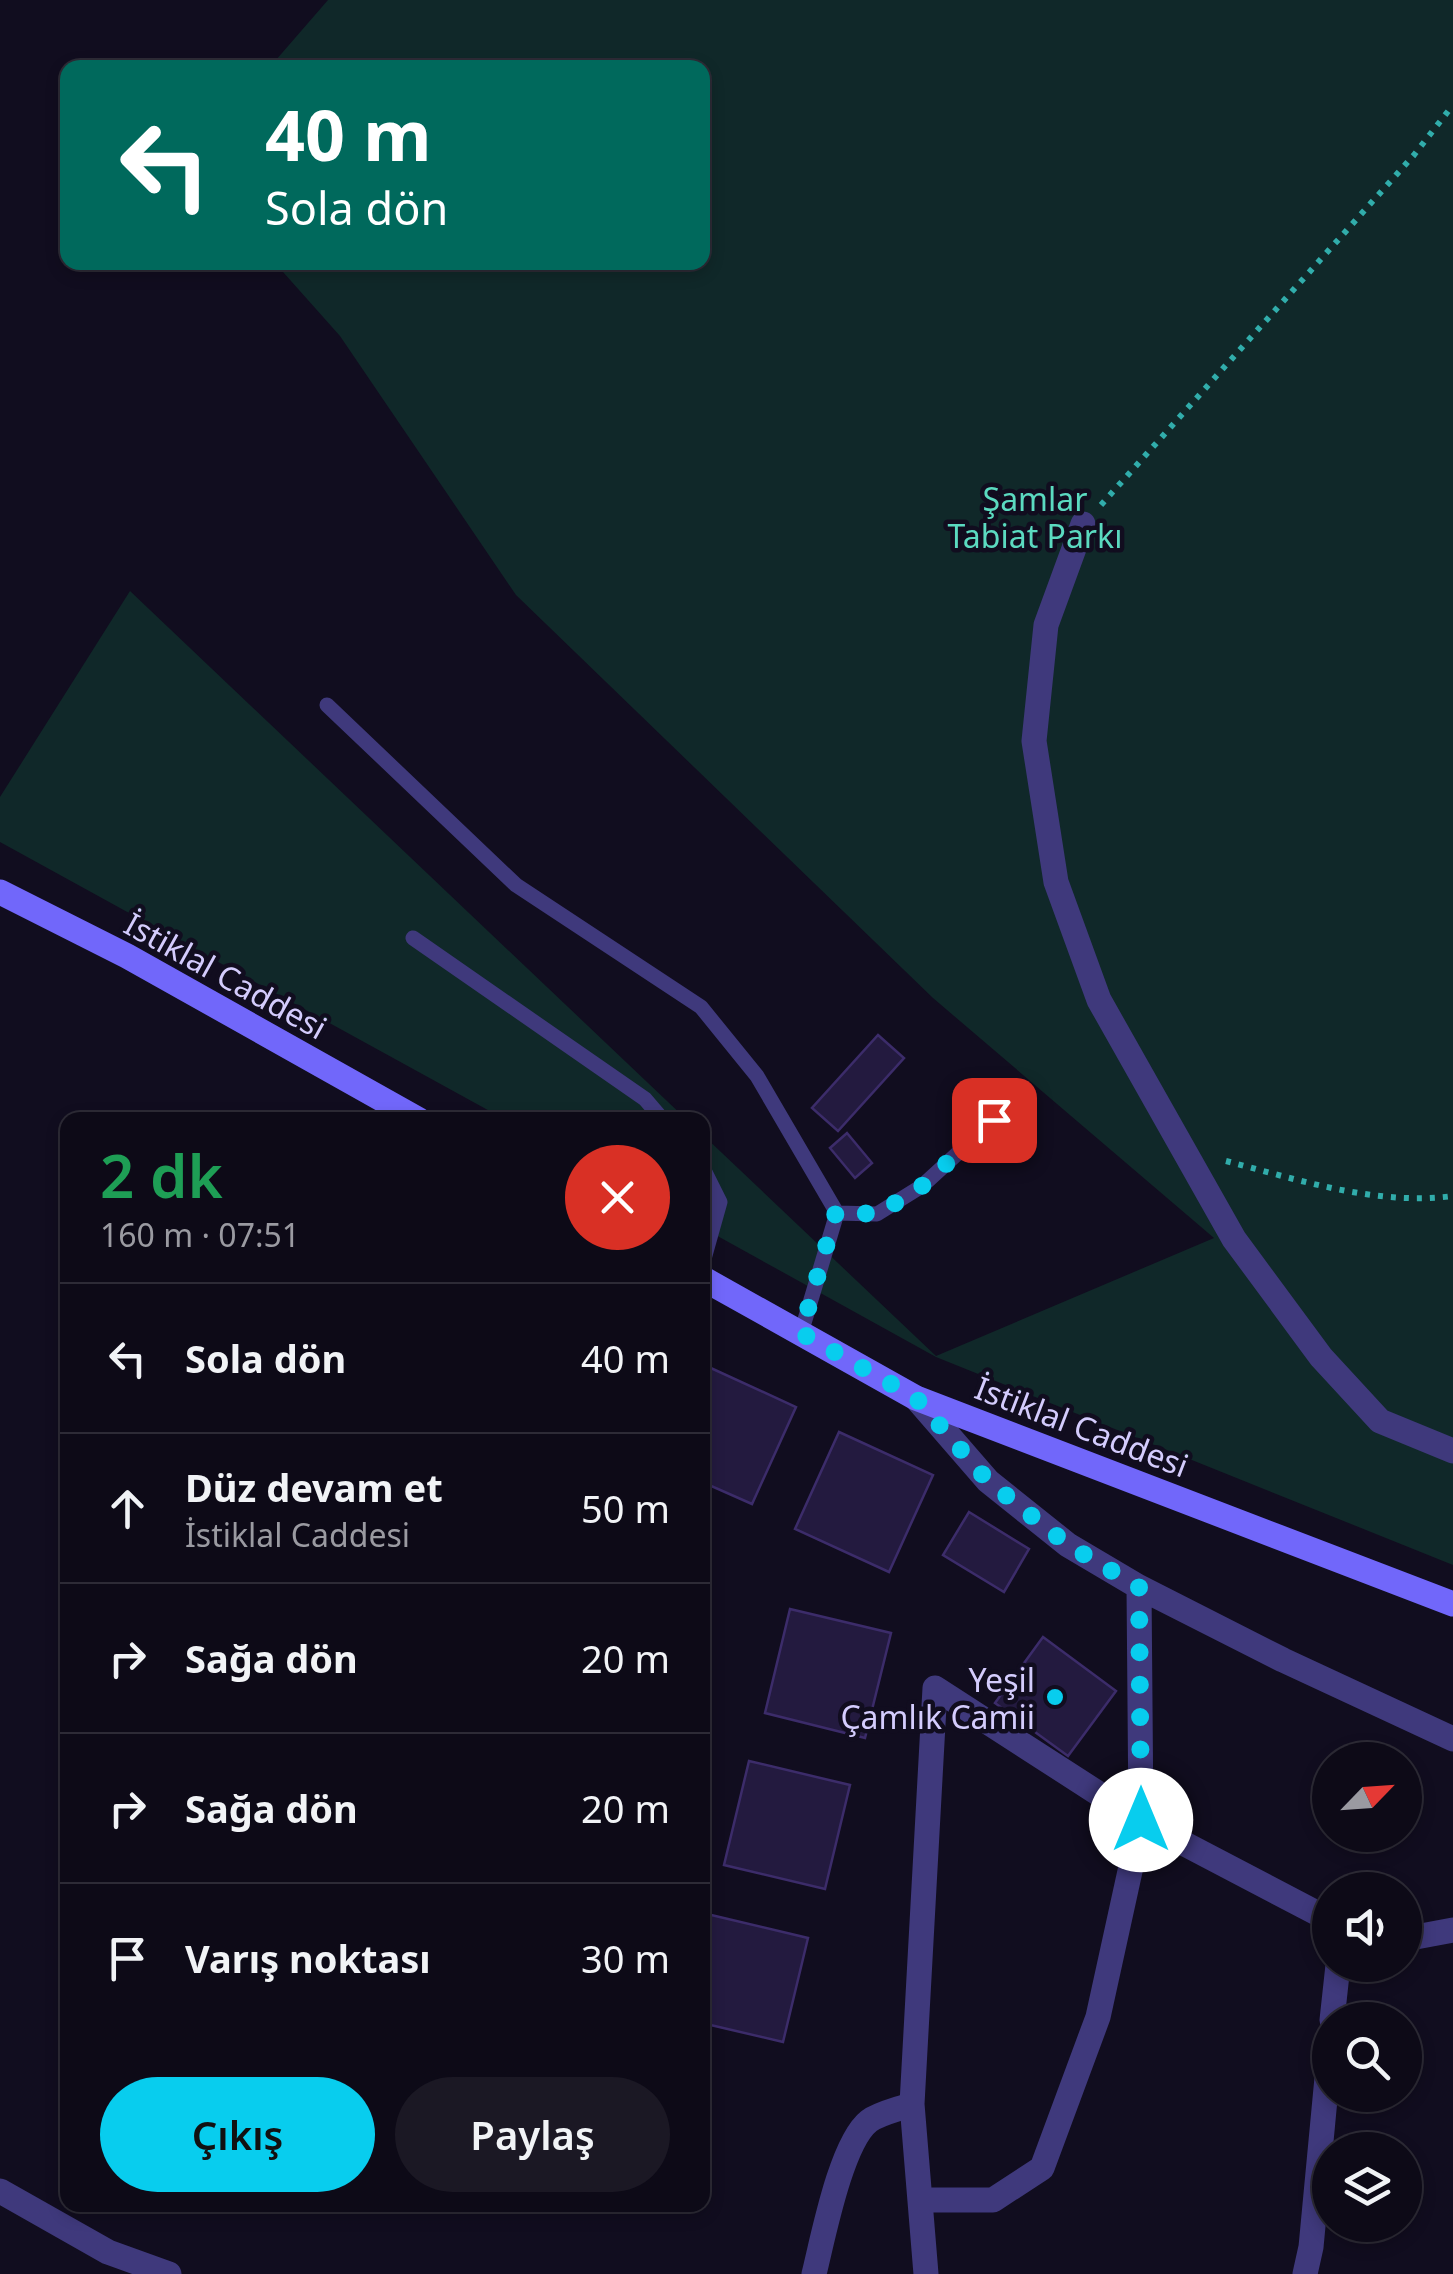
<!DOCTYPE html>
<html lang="tr">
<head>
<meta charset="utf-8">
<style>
	body { margin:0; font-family:"Noto Sans",sans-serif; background:#1b1824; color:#f1f3f6; height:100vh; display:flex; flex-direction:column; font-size:38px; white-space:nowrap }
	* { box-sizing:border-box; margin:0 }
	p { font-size:32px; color:#9a9aa1 }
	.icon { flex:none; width:55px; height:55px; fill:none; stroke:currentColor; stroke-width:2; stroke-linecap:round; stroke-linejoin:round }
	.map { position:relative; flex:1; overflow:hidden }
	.side { position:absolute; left:60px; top:1112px; width:650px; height:1100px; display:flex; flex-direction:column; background:#0d0a17; border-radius:20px; box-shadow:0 5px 15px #0003,0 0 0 2px #2d2b36 }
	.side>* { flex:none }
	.guide { position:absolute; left:60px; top:60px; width:650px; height:210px; border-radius:20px; box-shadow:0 5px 15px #0003,0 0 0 2px #2d2b36; background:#00695c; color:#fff; overflow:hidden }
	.needle { width:65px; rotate:65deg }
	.buttons { position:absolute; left:1312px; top:1742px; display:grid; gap:20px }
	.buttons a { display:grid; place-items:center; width:110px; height:110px; border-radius:50%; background:#0d0a17; box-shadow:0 5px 15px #0003,0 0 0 2px #2d2b36; font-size:50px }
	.pin { position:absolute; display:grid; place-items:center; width:85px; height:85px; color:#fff; margin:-42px; border-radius:20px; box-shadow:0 5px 15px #0006 }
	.me { position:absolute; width:110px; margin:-55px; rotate:0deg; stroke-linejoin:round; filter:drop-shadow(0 0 8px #0008) }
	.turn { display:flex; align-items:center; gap:35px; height:210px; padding:0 40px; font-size:45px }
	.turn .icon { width:130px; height:130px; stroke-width:2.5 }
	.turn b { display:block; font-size:70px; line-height:85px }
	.round { display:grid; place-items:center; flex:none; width:105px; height:105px; border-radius:52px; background:#1b1824 }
	.overview { display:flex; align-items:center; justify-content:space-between; height:170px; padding:0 40px }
	h1 { font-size:60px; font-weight:600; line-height:75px; color:#1e9e55 }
	.cta { display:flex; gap:20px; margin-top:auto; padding:20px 40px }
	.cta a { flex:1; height:115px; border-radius:60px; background:#08cdee; color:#111; font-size:40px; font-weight:600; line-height:115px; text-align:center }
	.cta a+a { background:#1b1824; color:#f1f3f6 }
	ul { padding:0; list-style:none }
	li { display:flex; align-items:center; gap:30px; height:150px; padding:0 40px; border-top:2px solid #2d2b36 }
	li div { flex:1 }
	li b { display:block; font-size:38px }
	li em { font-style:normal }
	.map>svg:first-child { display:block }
</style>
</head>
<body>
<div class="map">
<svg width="1453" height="2274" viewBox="0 0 1453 2274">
	<rect width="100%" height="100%" fill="#110d1f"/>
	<path fill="#102829" d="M328,0H1453V1565L936,1357L703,1228V1135L936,1356L1214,1238L933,998L516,595L340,336L275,263L702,262V68H269Z
		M130,591L687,1120H506L0,842V797Z"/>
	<path fill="#231a3f" stroke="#3c2c6a" stroke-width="2.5" d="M878,1035L904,1058L838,1131L812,1108Z
		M847,1133L872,1163L855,1178L830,1148Z
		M702,1364L796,1407L752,1504L702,1482Z
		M839,1432L933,1475L889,1572L795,1529Z
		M969,1512L1029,1549L1004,1592L943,1555Z
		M790,1609L891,1633L865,1738L765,1713Z
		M1043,1637L1116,1691L1068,1756L995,1703Z
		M749,1761L850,1785L825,1889L724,1865Z
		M707,1914L808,1938L783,2042L702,2023V1934Z"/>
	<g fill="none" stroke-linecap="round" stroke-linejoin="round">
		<path stroke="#31adab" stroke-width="6" stroke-dasharray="5 8" stroke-linecap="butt" d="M1101,505L1414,155L1453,105
			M1226,1161C1299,1180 1377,1206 1453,1196"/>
		<path stroke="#3f397c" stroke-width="15" d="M327,705L516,885L701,1007L757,1076L837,1213L801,1333
			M413,938L645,1099L663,1120
			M702,1166L720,1202L702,1266
			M837,1213L877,1214L922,1186L1018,1098"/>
		<path stroke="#3f397c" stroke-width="25" d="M1083,524L1046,625L1034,741L1056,882L1099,1000L1234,1239L1321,1357L1380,1421L1453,1451
			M916,1398L988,1481L1068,1545L1139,1587L1283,1660L1453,1739
			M1405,1939L1453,1930
			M1332,2020L1338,1965
			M0,2191L108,2252L169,2274
			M920,2200H993L1042,2168L1098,2017L1141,1821L1139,1587
			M814,2274C823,2238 841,2143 869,2121C880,2113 900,2109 912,2104
			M926,2274L912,2104L935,1688L1141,1821L1330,1920
			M1305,2274L1311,2247L1330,2046"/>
		<path stroke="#7167fa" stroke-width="25" d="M0,892L127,956L419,1120
			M702,1278L916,1398L1453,1604"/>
	</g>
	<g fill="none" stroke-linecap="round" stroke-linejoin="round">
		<path stroke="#08cdee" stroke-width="18" stroke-dasharray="0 32.4" d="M994,1120L922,1186L878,1214L836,1212L801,1333L916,1398L988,1481L1068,1545L1139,1587L1141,1820"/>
	</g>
	<circle fill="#08cdee" stroke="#110d1f" stroke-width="4" cx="1055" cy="1697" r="10"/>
	<g text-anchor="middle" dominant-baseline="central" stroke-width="9" stroke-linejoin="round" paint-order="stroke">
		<g font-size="32" fill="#5bdac0" stroke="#110d1f">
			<text x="1035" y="498">Şamlar<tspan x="1035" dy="37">Tabiat Parkı</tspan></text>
		</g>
		<g font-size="32" fill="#d4ccfd" stroke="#110d1f">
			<text transform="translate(226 975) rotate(29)">İstiklal Caddesi</text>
			<text transform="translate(1082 1426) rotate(21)">İstiklal Caddesi</text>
		</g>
		<g font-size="32" fill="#d4ccfd" stroke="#110d1f" text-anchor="end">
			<text x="1035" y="1679">Yeşil<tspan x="1035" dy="37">Çamlık Camii</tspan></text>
		</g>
	</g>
</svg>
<div class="buttons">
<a><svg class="needle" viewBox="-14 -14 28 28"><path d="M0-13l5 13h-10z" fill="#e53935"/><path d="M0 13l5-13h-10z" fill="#9a9aa1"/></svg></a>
<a><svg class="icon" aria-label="sound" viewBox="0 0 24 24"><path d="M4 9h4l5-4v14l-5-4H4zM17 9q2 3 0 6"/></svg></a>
<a><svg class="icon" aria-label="search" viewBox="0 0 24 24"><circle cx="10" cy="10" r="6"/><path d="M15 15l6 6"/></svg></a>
<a><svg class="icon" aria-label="layers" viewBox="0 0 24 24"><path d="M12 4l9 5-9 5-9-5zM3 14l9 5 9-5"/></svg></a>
</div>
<div class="pin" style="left:994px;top:1120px;background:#d93025"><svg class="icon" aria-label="arrive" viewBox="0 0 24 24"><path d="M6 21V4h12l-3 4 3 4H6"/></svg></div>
<svg class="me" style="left:1141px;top:1820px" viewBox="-20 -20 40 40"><circle r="19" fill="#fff"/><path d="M0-13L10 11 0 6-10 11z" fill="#08cdee"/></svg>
<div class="guide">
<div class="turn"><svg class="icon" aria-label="left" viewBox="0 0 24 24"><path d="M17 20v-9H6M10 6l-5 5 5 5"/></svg><div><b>40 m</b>Sola dön</div></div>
</div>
<section class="side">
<div class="overview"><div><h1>2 dk</h1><p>160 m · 07:51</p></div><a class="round" style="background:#d93025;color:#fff"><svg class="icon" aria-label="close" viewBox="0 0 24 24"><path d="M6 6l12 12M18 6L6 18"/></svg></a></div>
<ul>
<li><svg class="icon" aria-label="left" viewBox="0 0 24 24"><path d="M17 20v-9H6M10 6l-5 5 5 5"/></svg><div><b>Sola dön</b></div><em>40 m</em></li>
<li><svg class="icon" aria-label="ahead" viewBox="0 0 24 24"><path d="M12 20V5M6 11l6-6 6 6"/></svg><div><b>Düz devam et</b><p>İstiklal Caddesi</p></div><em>50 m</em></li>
<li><svg class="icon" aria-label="right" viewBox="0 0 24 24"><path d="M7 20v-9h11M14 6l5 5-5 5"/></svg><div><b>Sağa dön</b></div><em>20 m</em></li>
<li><svg class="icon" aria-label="right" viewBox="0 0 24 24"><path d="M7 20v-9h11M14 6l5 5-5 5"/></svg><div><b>Sağa dön</b></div><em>20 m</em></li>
<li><svg class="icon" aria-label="arrive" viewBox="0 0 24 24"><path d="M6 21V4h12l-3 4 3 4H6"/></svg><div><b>Varış noktası</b></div><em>30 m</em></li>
</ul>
<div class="cta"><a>Çıkış</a><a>Paylaş</a></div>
</section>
</div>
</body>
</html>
